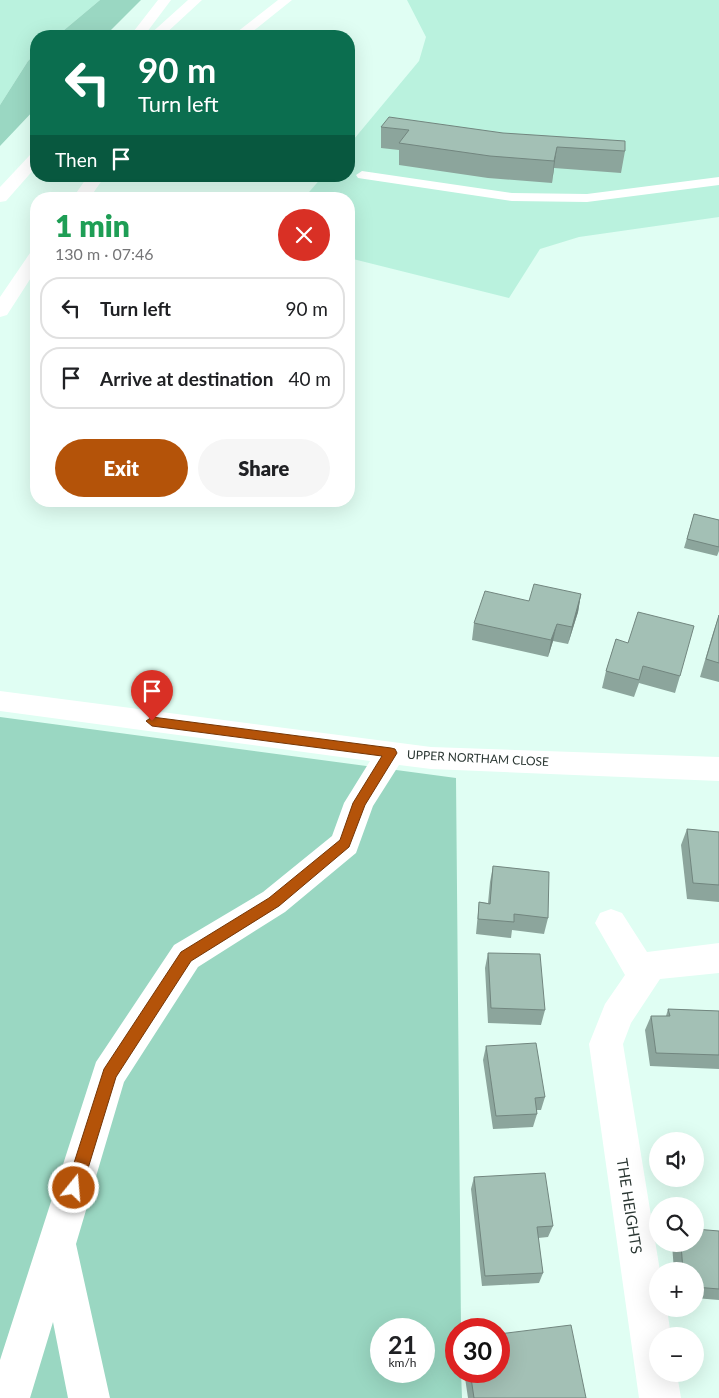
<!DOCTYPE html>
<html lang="en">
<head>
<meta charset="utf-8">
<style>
	body { margin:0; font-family:Lato,sans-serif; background:#f6f6f6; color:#202124; height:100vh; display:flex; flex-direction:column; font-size:19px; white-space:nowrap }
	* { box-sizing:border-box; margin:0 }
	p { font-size:16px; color:#757577 }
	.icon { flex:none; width:28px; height:28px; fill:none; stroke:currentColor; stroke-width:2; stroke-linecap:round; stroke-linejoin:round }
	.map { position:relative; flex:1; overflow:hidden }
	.panel { position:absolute; left:30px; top:192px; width:325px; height:315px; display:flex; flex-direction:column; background:#fff; border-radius:20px; box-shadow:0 5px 20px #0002 }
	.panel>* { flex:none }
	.banner { position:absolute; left:30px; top:30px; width:325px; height:152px; border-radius:20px; box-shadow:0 5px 20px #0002; background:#0b6e4f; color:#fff; overflow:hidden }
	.buttons { position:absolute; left:649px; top:1132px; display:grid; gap:10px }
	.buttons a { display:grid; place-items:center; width:55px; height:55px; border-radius:50%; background:#fff; box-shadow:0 5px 20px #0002; font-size:25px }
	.speed { position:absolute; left:370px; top:1318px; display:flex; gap:10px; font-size:25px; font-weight:700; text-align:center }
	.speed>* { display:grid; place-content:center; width:65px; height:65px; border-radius:50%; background:#fff; box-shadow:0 5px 20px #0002; line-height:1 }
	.speed small { font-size:12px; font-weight:400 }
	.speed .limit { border:8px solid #d22; background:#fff; color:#111 }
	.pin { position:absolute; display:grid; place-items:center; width:42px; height:42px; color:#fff; margin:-51px -21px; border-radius:50% 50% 50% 0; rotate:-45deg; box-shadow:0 0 5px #0007 }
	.pin .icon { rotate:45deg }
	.me { position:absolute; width:55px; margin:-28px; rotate:17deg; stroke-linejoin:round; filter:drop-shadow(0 0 4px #0008) }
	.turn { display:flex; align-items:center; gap:18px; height:105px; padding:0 25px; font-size:22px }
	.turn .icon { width:65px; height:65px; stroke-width:2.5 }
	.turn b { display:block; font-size:35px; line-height:42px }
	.then { display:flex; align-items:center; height:48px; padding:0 25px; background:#0003; gap:10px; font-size:19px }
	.round { display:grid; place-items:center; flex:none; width:52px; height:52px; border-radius:26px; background:#f6f6f6 }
	.overview { display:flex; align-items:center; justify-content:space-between; height:85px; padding:0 25px }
	h1 { font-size:30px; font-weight:800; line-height:38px; color:#1e9e55 }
	.action { display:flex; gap:10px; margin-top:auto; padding:10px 25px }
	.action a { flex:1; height:58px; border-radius:30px; background:#b45309; color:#fff; font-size:20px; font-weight:800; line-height:58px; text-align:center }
	.action a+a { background:#f6f6f6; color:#202124 }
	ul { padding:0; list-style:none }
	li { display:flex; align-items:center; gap:15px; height:62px; margin:0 10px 8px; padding:0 15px; border:2px solid #e0e0e0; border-radius:20px }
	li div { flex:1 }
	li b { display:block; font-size:19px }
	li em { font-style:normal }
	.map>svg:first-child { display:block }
</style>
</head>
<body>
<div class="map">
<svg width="719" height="1398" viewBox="0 0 719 1398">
	<rect width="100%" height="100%" fill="#e0fef3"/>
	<path fill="#baf2de" d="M0,0H100L57,36H36V53L28,61L0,105Z
		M407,0H719V217L579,237L540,249L509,298L349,258V199H303L323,176H349V145L419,61L426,37Z"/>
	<path fill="#9ad7c2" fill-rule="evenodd" d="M100,0H141L105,36H57Z
		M36,53V108L0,146V105L28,61Z
		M0,717L456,778L461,1329H456V1371H461L462,1398H19L0,1394ZM381,1329H424V1371H381Z"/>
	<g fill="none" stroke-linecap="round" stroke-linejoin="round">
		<path fill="#fff" fill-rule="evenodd" d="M362,171L512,193L587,194L719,177V185L587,202L512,201L358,178L356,175Z"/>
		<path fill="#fff" fill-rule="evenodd" d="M0,691L431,747L719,757V781L431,769L399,765L373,806L356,853L285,912L198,967L124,1082L76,1244L110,1398H68L53,1322L30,1398H0V1360L96,1062L174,945L263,892L332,836L344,803L370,761L0,711Z
			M611,909L622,913L647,952L719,943V973L660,979L631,1023L623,1044L660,1271H658V1309H667L671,1336H658V1374H677L681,1398H639L589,1044L605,1004L625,975L595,923L600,913Z"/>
		<path fill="#fff" fill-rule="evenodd" d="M158,0H171L144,36H130Z
			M188,0H202L163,36H148Z
			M278,0H292L247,36H232Z
			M36,153V167L6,201L0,202V187L30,155Z
			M88,176H105L89,199H72Z
			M36,252V270L7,315L0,317V297L30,253Z"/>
	</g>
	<path fill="#8ca59c" d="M381,127L625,151L621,173L554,168L552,183L488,178L399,165V150L381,148Z
		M694,514L719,520V551L717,556L684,548Z
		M581,594L578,612L568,644L553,641L548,657L472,640L474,623L529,601Z
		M719,615V682L700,677L713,633Z
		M616,639L680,676L675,693L639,683L634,697L602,688L606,671Z
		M687,829L719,832V902L687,899L681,845Z
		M493,866L548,918L544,934L512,930L511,938L476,934L479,902L488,903L490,882Z
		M488,953L545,1010L541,1025L488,1023L485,968Z
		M668,1009L719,1011V1069L650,1066L645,1030L651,1016H666Z
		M486,1046L545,1097L541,1110H537V1114L533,1127L493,1129L483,1060Z
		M474,1177L553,1226L548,1237L538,1238L543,1273L539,1283L482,1286L471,1189Z
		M719,1231V1300L695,1298V1271H674L672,1244H695Z
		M499,1334L586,1398H468L464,1371H499Z"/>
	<path fill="#72867f" d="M557,147L554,168L552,183L554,161Z
		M581,594L578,612L568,644L572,627Z
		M557,624L553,641L548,657L551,640Z"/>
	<path fill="#a3c0b5" stroke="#72867f" d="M389,117L503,133L625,141V151L557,147L554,161L490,156L399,143L409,130L381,127Z
		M694,514L719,520V547L687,539Z
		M534,584L581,594L572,627L557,624L551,640L474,623L485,591L529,601Z
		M638,612L694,626L680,676L643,666L639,680L606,671L616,639L628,643Z
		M719,615V663L706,659Z
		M687,829L719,832V885L693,883Z
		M493,866L549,872L548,918L514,914V922L478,919L479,902L490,904Z
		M488,953L540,954L545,1010L491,1008Z
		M668,1009L719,1011V1055L656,1053L651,1016H670Z
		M536,1043L545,1097L535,1098L537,1114L496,1116L486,1046Z
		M545,1173L553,1226L537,1227L543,1273L485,1276L474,1177Z
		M695,1229L719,1231V1289L695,1287V1271H683L681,1244H695Z
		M571,1325L586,1398H474L470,1371H499V1352H502L499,1334Z"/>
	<path fill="#b45309" stroke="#753606" d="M152,717L391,748L395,749L397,753L365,805L349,847L279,906L191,961L116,1077L82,1188L80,1193L74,1196L69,1193L66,1188L104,1069L181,952L269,898L340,840L353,803L382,756L152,726L146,721Z"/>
	<g text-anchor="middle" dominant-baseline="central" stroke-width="4.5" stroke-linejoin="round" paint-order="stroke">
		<g font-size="12" fill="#2b3733" stroke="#fff">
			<text transform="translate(478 758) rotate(3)">UPPER NORTHAM CLOSE</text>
		</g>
		<g font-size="15" fill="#2b3733" stroke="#fff">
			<text transform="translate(630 1206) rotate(81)">THE HEIGHTS</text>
		</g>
	</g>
</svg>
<div class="buttons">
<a><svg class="icon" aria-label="sound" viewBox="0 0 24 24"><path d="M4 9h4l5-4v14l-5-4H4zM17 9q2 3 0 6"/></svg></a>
<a><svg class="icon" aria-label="search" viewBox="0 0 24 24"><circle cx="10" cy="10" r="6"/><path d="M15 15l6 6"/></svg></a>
<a>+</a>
<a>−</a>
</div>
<div class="speed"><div>21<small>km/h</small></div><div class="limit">30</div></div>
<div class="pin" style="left:152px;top:721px;background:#d93025"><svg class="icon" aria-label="arrive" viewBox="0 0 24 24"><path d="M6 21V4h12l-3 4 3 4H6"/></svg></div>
<svg class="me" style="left:74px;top:1188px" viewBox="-20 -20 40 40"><circle r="17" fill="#b45309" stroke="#fff" stroke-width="3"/><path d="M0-11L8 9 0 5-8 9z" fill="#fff"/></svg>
<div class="banner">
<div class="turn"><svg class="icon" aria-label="left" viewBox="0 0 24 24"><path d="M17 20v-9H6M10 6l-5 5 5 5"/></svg><div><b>90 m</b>Turn left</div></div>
<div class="then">Then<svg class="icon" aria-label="arrive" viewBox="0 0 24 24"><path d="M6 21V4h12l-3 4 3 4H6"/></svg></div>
</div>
<section class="panel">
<div class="overview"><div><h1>1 min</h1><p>130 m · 07:46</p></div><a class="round" style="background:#d93025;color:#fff"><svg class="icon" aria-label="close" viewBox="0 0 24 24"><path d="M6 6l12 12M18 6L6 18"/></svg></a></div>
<ul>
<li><svg class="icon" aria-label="left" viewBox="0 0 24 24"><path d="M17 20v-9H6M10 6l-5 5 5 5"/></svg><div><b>Turn left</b></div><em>90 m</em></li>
<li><svg class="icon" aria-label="arrive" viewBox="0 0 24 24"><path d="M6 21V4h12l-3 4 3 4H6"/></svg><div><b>Arrive at destination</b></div><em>40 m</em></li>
</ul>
<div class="action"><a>Exit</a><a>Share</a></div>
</section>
</div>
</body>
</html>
